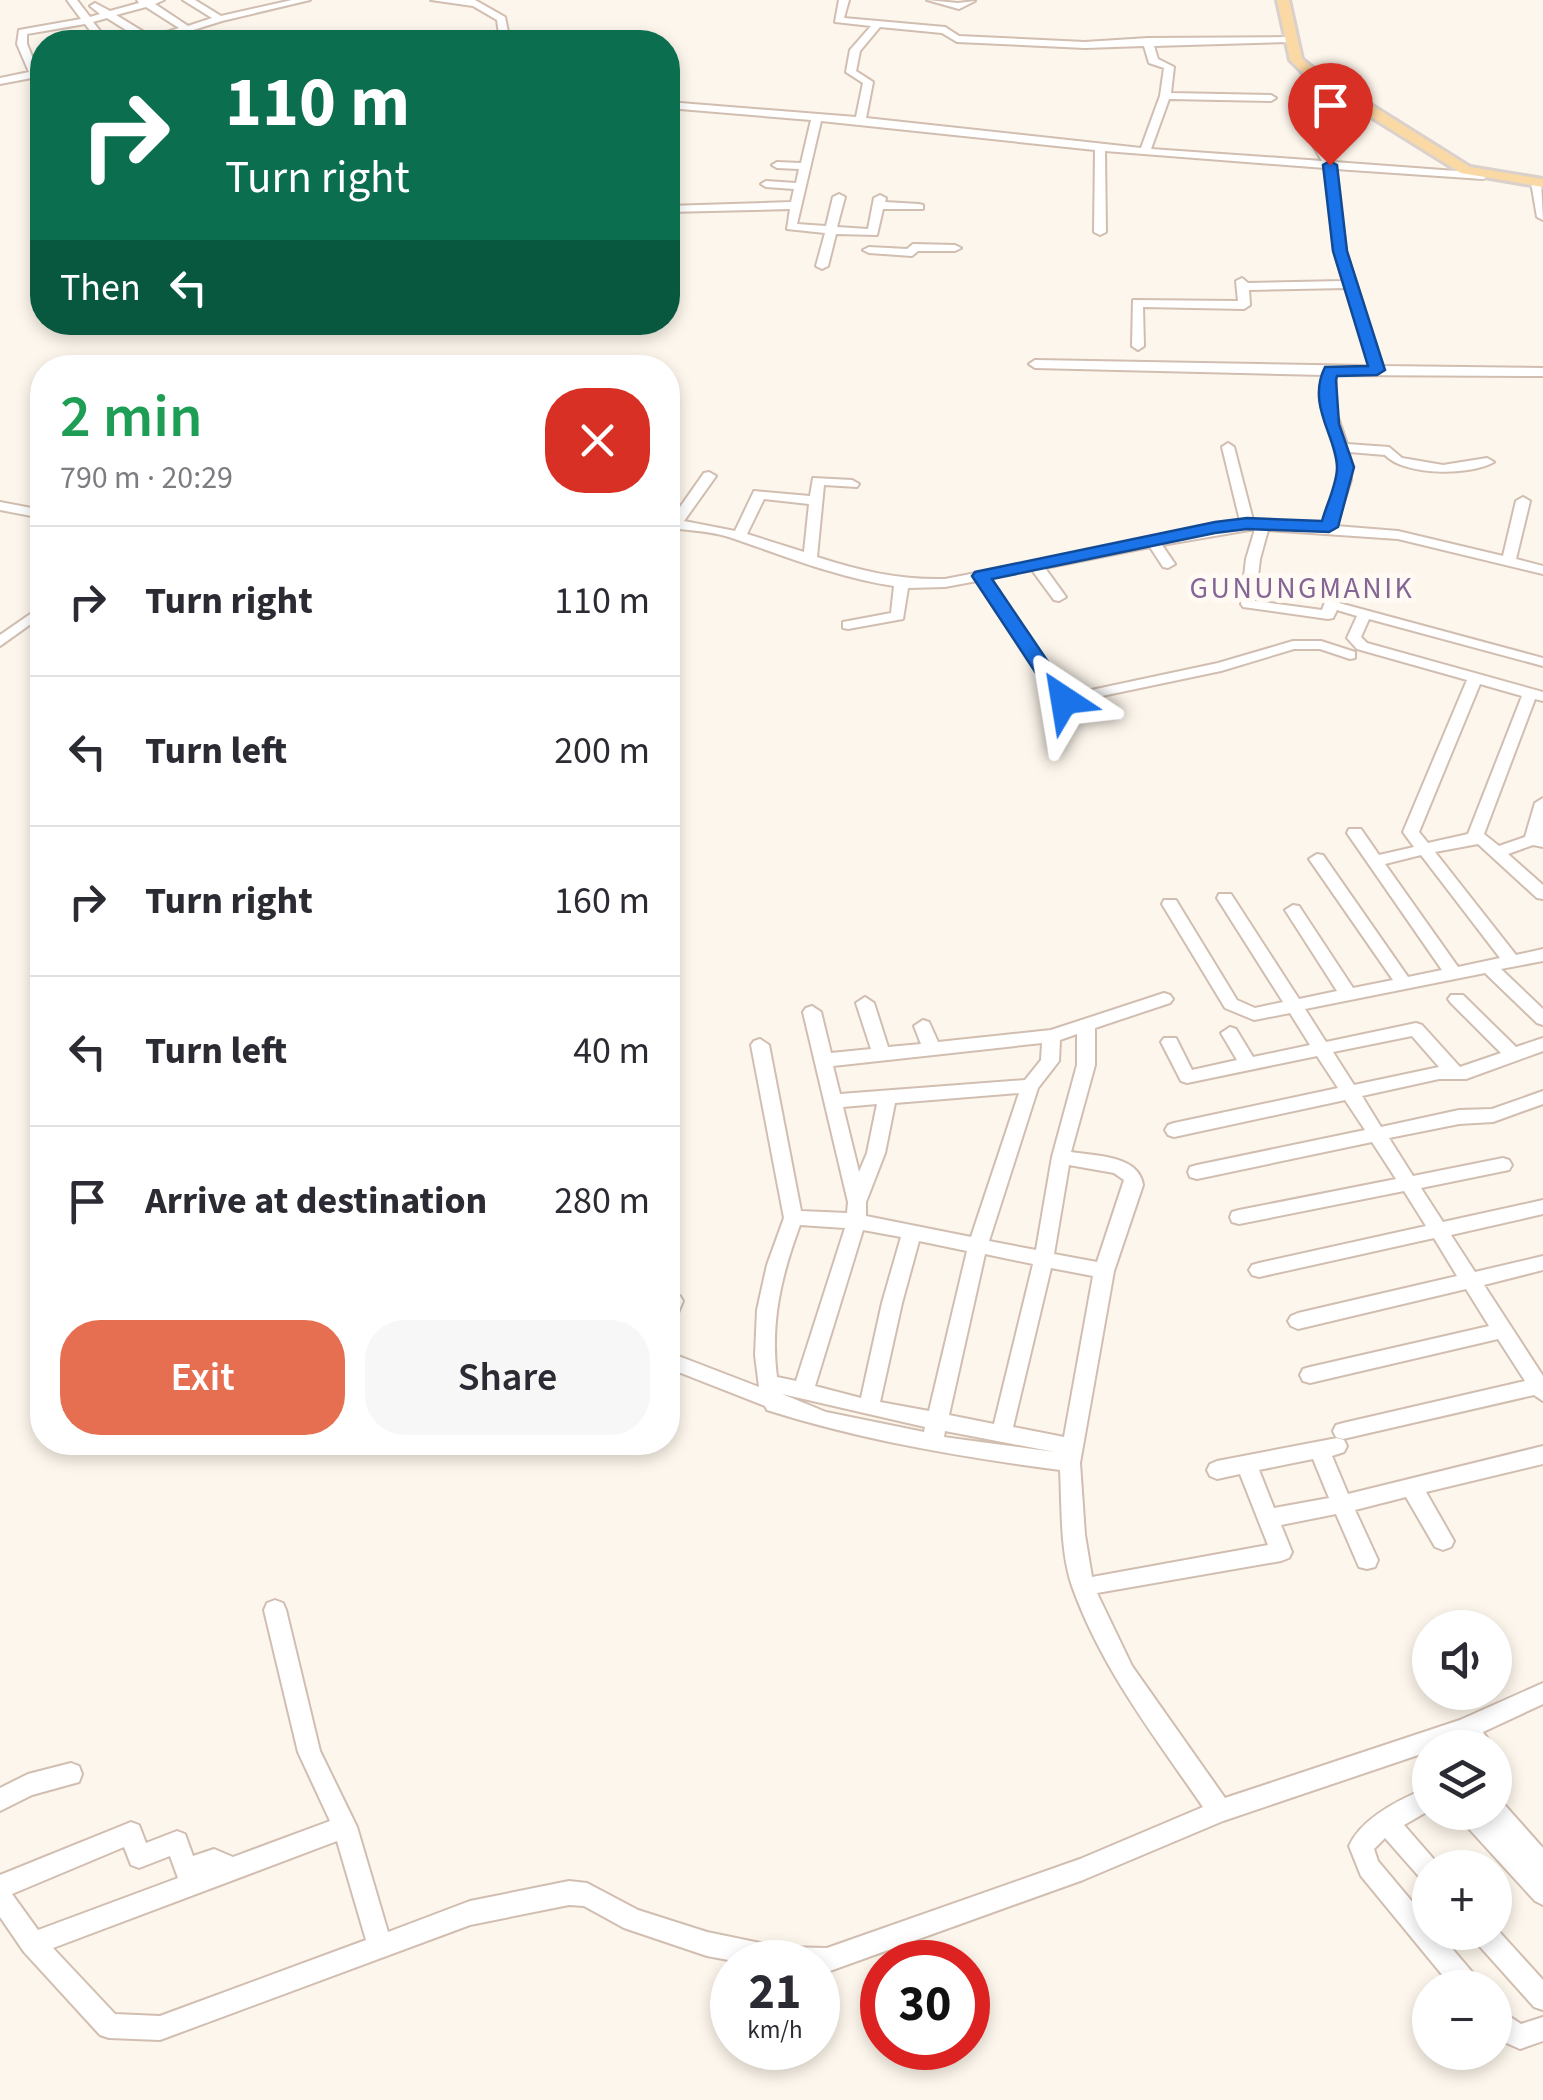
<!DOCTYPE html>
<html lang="en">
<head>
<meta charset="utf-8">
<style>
	body { margin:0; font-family:"Source Sans 3",sans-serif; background:#f7f7f7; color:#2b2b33; height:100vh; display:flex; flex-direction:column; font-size:38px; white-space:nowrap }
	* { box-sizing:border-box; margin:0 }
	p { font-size:32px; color:#7c7c81 }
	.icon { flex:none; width:55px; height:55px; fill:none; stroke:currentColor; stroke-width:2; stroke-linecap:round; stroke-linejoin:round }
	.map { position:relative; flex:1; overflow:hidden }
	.details { position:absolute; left:30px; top:355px; width:650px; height:1100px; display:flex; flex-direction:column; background:#fff; border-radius:40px; box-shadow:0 5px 15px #0003 }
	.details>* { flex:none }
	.hud { position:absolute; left:30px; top:30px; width:650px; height:305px; border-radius:40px; box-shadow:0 5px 15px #0003; background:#0b6e4f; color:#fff; overflow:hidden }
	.fabs { position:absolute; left:1412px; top:1610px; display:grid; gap:20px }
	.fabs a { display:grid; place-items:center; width:100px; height:100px; border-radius:50%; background:#fff; box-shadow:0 5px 15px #0003; font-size:50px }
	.speed { position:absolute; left:710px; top:1940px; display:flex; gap:20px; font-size:50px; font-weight:700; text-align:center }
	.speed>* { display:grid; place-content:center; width:130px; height:130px; border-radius:50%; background:#fff; box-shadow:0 5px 15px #0003; line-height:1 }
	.speed small { font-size:25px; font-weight:400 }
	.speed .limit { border:15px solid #d22; background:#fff; color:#111 }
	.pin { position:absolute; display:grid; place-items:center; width:85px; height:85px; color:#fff; margin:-102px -42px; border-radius:50% 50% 50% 0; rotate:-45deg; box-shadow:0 0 10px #0007 }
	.pin .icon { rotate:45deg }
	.me { position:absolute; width:110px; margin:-55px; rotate:327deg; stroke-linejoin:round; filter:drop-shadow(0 0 8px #0008) }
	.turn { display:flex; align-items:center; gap:35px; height:210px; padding:0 30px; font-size:45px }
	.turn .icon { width:130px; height:130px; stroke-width:2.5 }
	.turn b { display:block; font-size:70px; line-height:85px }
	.then { display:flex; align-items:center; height:95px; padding:0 30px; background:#0003; gap:20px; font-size:38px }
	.round { display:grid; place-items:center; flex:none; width:105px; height:105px; border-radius:40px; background:#f7f7f7 }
	.head { display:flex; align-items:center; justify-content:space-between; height:170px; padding:0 30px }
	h1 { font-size:60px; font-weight:600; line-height:75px; color:#1e9e55 }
	.cta { display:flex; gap:20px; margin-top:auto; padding:20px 30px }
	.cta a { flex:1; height:115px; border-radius:40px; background:#e76f51; color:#fff; font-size:40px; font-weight:600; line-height:115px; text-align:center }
	.cta a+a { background:#f7f7f7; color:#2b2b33 }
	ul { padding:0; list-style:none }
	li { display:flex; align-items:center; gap:30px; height:150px; padding:0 30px; border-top:2px solid #e1e1e2 }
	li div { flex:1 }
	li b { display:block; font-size:38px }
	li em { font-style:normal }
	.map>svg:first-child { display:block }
</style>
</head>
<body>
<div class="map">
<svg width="1543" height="2100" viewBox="0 0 1543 2100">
	<rect width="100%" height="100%" fill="#fdf6ec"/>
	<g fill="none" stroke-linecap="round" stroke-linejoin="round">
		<defs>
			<path id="minor" d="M67,0H77L90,17L100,14L90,6L95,3L110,11L139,3L137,0H164L155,4L188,26L212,18L183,0H195L221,16L292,0H310L222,21L155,42H141L142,40L107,18L93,22L109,42H99L85,24L27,34V44L38,71L42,70V76L0,84V78L29,72L17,44L19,30L81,19ZM146,7L179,28L152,37L116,15Z
				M431,0H475L505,17L510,42H500L497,20L473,6Z
				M839,0H849L844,18L945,27L959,36L1085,42L1148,38L1292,37L1294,39L1289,42L1154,46L1158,59L1174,67L1171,93L1271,95L1276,98L1271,101L1169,99L1151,149L1322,161L1311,142L1316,139L1320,140L1334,162L1483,173L1488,176L1483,179L1336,169L1346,251L1382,366L1543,368V376L1336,375L1335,409L1347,444L1389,447L1402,458L1443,465L1487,458L1494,462C1470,476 1405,476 1385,455L1349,452L1351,480L1336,526L1398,531L1503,556L1516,501L1523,497L1530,501L1516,559L1543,566V574L1398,539L1268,530L1260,559L1255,601L1322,610L1332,583H1351L1358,587L1351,591H1343L1339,603L1543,658V666L1369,619L1361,637L1367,643L1543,692V701L1535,699L1484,834L1499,846L1525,837L1535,803L1543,798V847L1533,845L1508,854L1543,885V899L1537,898L1478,844L1435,852L1516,955L1543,949V961L1501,969L1543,1009V1025L1537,1023L1485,973L1305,1009L1326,1042L1416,1023L1422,1025L1460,1067L1501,1053L1451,1003L1448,999L1451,995H1463L1516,1047L1543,1038V1051L1466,1079H1439L1362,1096L1381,1127L1459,1110L1492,1109L1543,1091V1104L1493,1122L1459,1124L1389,1138L1413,1176L1503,1158L1509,1160L1512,1165L1509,1170L1421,1188L1443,1222L1543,1200V1214L1451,1235L1475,1272L1543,1256V1270L1484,1285L1543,1376V1401L1534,1395L1343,1439L1336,1437L1333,1431L1336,1425L1343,1423L1525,1381L1498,1339L1310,1383L1303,1381L1300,1375L1303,1369L1310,1367L1489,1326L1466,1289L1298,1329L1291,1326L1288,1321L1291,1316L1298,1313L1457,1276L1434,1238L1259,1277L1252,1275L1249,1270L1252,1265L1259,1263L1426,1226L1404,1191L1239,1224L1232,1222L1230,1217L1232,1212L1239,1210L1396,1179L1372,1142L1197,1179L1190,1177L1188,1172L1190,1167L1197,1165L1365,1130L1345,1100L1174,1137L1168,1135L1165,1130L1168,1125L1174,1123L1338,1088L1317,1056L1187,1083L1181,1081L1161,1042L1164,1038H1176L1192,1070L1237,1060L1221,1033L1230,1027L1236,1029L1253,1057L1310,1045L1290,1013L1254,1020L1225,1008L1162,904L1164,900H1176L1237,1000L1255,1008L1283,1002L1217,898L1219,894H1231L1299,999L1337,991L1285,910L1293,905L1299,906L1353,988L1393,980L1309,859L1317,854L1323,855L1408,977L1442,970L1347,833L1349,829H1361L1379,855L1414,847L1403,832L1467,680L1357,649L1347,638L1357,616L1337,610L1333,618L1328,619L1243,607L1241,604L1246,559L1255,529L1162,545L1175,564L1168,568L1163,567L1150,547L1045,568L1066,597L1059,601L1054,600L1032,570L990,578L1068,695L1218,663L1293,641H1321L1355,652V658L1350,659L1320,649H1294L1221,671L1064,704L1059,703L977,581L945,587L908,588L903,619L848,629L843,628V622L891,613L894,586C838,578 782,555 729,537C709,531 688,530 668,528V520H671L704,473L709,472L716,476L684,521L735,531L754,491L810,496L813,478L852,480L859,484L857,487L824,485L817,557C860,571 899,580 945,579L1145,540L1152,536L1157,537L1240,521L1222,447L1228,443L1234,447L1253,520L1323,525C1329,508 1338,489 1339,470C1339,436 1316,410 1324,375L1035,368L1029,364L1035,360L1370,366L1346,288L1249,290L1250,305L1244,309L1143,307L1144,346L1138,350L1132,346L1133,300L1238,301L1236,281L1242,278L1248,283L1343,281L1334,251L1325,168L1105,151L1106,232L1100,235L1094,232L1095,150L821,121L797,224L826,226L833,197L839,194L845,197L837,227L868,229L874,198L880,195L886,198L885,202L919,204L923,205V209H883L877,235L836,234L828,266L822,269L816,266L825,233L787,229L790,209L668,212V206L791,202L794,189L766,187L761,184L766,181L796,183L799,169L777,168L772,165L777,162L801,163L811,120L668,108V102L856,117L863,83L846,72L850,50L871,26L835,22ZM880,27L942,33L957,42L1085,48L1144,46L1149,63L1164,68L1160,96L1141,148L866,118L873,82L856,71L860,51ZM764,499L809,504L804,552L747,534ZM1480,684L1522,696L1468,834L1428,843L1419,832ZM1421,855L1500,958L1458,967L1385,864ZM1412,1036L1439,1067L1354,1085L1333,1052Z
				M927,0L958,3L975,1L959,9Z
				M1536,179L1541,182L1543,220L1537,217L1531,182Z
				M913,244L955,245L961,248L955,251H918L912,256L869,253L863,250L869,247L907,249Z
				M0,502L42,510V518L0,510Z
				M42,606V616L0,646V635Z
				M1164,993L1170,995L1173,999L1170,1003L1095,1028V1065L1071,1152C1095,1156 1139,1155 1143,1185L1114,1271L1080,1463L1085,1535L1092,1577L1268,1545L1240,1474L1217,1479L1210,1476L1207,1470L1210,1464L1217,1461L1337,1438L1344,1440L1347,1446L1344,1452L1332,1456L1348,1494L1543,1446V1464L1426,1492L1454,1541L1451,1547L1443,1550L1435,1547L1406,1497L1355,1510L1378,1560L1375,1567L1367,1569L1359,1567L1336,1514L1281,1525L1292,1552L1289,1558L1281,1561L1097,1593L1132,1666L1225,1798L1460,1720L1543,1683V1704L1483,1732L1494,1748H1467L1461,1741L1441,1748H1430V1751L1223,1821L1083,1880L827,1972H818V1962H739L707,1956L624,1928L584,1906L569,1905L470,1925L160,2040L109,2038L100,2035L24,1952L0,1917V1875L131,1822L139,1825L146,1843L177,1831L185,1834L193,1856L214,1849L233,1857L330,1821L298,1752L264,1610L267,1603L275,1600L283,1603L286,1610L320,1751L357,1827L388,1932L470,1901L569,1881L587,1883L638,1910L707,1932L780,1947L827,1948L1080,1859L1203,1807C1155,1737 1101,1668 1072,1586C1060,1551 1062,1507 1060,1470C961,1457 861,1440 767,1410L765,1406L668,1368V1352L759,1387L755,1355L757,1310L767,1265L784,1218L751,1045L754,1041L760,1039L769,1045L801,1211L847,1213L848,1202L803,1012L806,1008L812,1006L821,1012L831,1053L871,1049L856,1003L865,997L874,1003L888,1047L921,1044L914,1026L923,1020L929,1022L938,1042L1051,1030ZM1077,1034V1065L1052,1157L1036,1250L989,1241L1038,1088L1059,1061L1060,1040ZM1042,1043L1041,1060L1025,1080L840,1094L833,1066ZM1019,1093L971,1237L866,1216V1202L885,1153L895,1103ZM877,1104L867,1153L859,1172L843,1107ZM1069,1165L1114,1173L1124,1180L1097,1262L1054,1254ZM800,1225L845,1228L796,1381L777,1377C770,1323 781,1276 800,1225ZM863,1230L901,1237L882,1303L861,1398L815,1386ZM919,1241L967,1251L929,1411L880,1402L902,1303ZM985,1254L1033,1264L994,1424L949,1415ZM1051,1268L1093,1276L1064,1437L1013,1427ZM782,1394L925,1427L924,1432L826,1412ZM945,1431L1055,1452L958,1439L944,1437ZM1313,1459L1329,1498L1274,1508L1259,1470ZM337,1841L366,1940L160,2016L115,2014L53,1948ZM124,1847L131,1865L139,1868L170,1856L178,1878L38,1930L12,1894Z
				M673,1293L680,1296L683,1301L675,1320L668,1323V1295Z
				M71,1763L79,1766L82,1774L79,1782L32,1795L0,1811V1788L28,1774Z
				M1430,1787V1810L1404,1825L1438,1864L1440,1868H1430V1883L1422,1880L1385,1838L1374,1849L1378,1861L1430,1923V1932H1438L1478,1979L1481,1988H1453L1361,1876L1349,1846C1362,1817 1402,1798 1430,1787Z
				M1495,1800L1503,1803L1543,1848V1905L1535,1901L1461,1820L1458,1812H1495Z
				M1495,1927L1543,1980V2010L1534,2007L1474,1940L1471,1932H1495Z
				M1495,2007L1521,2024L1543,2017V2041L1520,2049L1495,2038Z"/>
			<path id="major" d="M1277,0H1289L1302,59L1317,71L1470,167L1543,179V187L1461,173L1307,77L1290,60Z"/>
		</defs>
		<use href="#minor" stroke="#d1beb0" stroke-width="4"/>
		<use href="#major" stroke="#dad1cd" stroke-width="6"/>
		<use href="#minor" fill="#fff" fill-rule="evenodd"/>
		<use href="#major" fill="#fbd9a5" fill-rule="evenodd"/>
	</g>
	<path fill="#1a73e8" stroke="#114b97" stroke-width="2.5" d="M1330,161L1337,165L1347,251L1385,370L1377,375L1337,376L1336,380L1339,424L1354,467L1338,527L1329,532L1247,529L1215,533L992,579L1074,700L1064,706L1057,705L972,576L975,572L1215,522L1247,518L1322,521C1326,506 1337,484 1337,468C1337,437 1306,405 1325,367L1368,366L1333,251L1323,165Z"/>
	<g text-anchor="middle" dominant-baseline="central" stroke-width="10" stroke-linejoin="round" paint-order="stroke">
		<g font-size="30" letter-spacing="2.5" fill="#846695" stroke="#fffaf3">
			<text x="1302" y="588">GUNUNGMANIK</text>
		</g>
	</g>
</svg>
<div class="fabs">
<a><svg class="icon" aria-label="sound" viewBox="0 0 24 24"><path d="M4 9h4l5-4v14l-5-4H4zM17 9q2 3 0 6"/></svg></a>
<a><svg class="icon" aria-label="layers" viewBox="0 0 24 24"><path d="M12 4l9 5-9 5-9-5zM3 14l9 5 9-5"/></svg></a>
<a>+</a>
<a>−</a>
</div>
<div class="speed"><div>21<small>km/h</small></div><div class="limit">30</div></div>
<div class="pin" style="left:1330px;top:165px;background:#d93025"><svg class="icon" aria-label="arrive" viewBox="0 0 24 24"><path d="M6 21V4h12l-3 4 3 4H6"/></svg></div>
<svg class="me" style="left:1064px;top:700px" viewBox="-20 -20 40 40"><path d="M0-17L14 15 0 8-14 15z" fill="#1a73e8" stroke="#fff" stroke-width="4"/></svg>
<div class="hud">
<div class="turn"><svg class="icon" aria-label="right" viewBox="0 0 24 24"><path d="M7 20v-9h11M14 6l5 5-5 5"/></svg><div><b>110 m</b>Turn right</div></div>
<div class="then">Then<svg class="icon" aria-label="left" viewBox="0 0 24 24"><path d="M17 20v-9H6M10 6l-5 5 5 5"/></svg></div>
</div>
<section class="details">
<div class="head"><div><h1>2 min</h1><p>790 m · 20:29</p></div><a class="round" style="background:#d93025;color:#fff"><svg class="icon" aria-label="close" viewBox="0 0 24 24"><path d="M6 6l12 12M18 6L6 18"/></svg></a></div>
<ul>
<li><svg class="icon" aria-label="right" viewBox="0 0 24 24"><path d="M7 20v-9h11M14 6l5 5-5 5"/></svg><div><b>Turn right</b></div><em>110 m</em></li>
<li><svg class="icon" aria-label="left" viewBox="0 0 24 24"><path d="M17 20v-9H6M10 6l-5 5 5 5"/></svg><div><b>Turn left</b></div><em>200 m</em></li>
<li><svg class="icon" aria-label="right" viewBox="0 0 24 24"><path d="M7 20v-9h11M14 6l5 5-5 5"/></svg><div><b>Turn right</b></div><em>160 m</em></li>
<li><svg class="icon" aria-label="left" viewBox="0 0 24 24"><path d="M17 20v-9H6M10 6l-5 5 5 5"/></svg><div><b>Turn left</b></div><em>40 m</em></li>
<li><svg class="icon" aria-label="arrive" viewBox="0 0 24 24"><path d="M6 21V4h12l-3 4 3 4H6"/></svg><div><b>Arrive at destination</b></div><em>280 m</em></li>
</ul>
<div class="cta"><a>Exit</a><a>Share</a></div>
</section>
</div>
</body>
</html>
